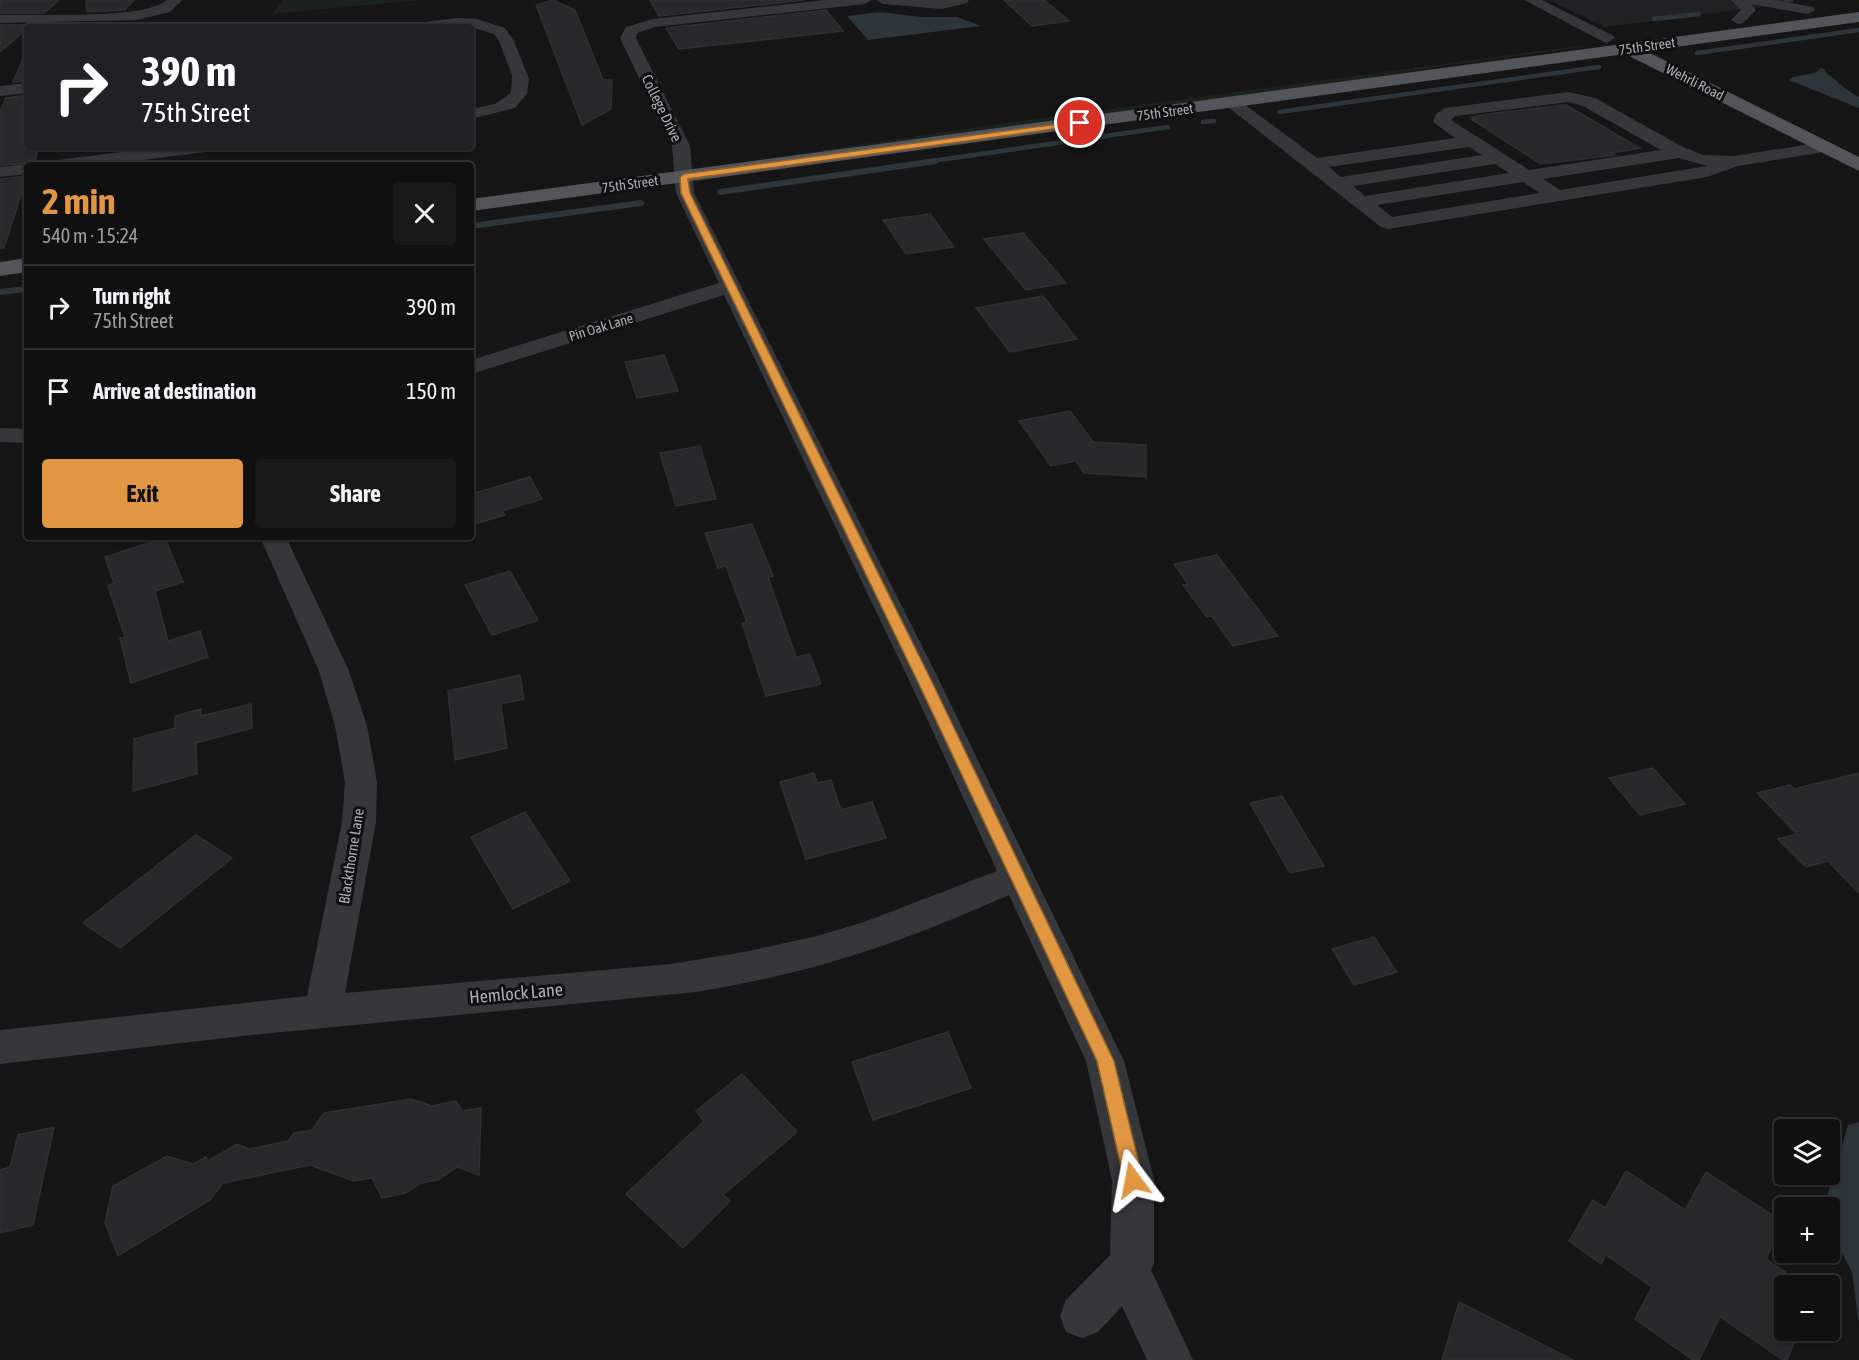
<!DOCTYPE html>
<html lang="en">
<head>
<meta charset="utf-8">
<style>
	body { margin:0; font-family:"Asap Condensed",sans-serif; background:#191919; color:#f1f3f6; height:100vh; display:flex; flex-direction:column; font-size:22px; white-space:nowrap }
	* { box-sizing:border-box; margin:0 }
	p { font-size:20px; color:#9c9d9f }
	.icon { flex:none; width:33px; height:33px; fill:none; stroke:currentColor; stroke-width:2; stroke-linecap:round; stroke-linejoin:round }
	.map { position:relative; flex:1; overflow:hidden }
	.drawer { position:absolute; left:24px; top:162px; width:450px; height:378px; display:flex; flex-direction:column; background:#101010; border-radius:6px; box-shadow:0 2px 4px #0004,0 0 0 2px #303030 }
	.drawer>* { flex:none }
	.top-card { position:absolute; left:24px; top:24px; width:450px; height:126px; border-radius:6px; box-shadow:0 2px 4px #0004,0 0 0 2px #303030; background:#202124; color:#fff; overflow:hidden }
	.tools { position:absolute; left:1774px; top:1119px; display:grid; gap:12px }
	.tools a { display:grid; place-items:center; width:66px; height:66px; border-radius:6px; background:#101010; box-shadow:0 2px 4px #0004,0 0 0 2px #303030; font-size:30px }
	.pin { position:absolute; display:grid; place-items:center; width:51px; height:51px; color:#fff; margin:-26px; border:3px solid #fff; border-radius:50%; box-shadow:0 2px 6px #0007 }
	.me { position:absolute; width:66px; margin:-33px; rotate:347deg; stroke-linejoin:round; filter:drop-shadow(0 0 4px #0008) }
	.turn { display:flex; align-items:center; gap:21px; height:126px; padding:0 18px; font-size:27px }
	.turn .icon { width:78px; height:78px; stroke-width:2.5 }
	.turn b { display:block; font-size:42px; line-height:51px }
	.round { display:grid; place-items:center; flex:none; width:63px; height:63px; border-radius:6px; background:#191919 }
	.summary { display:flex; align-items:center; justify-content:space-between; height:102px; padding:0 18px }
	h1 { font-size:36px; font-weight:700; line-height:45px; color:#e19642 }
	.button { display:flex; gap:12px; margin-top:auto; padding:12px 18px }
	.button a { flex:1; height:69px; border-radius:6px; background:#e19642; color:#111; font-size:24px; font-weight:700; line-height:69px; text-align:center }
	.button a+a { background:#191919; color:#f1f3f6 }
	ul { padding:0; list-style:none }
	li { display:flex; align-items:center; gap:18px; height:84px; padding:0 18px; border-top:2px solid #303030 }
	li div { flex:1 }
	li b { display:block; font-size:22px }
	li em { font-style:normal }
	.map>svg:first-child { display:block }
</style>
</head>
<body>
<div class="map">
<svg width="1859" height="1360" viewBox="0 0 1859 1360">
	<rect width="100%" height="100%" fill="#151516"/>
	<path fill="#212123" d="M1548,0H1783L1790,3L1605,27Z"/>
	<path fill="#1b211b" d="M283,0H421L272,14Z
		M1583,45L1586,47L1443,66L1319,86L744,162L998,124Z"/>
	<path fill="#2c3539" d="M880,12L921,17H957L981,26L868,40L847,16Z
		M1820,68L1825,69L1826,73C1838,81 1846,91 1859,97V108L1789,80C1797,72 1814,78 1820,68Z
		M1859,1122V1324L1852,1272L1830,1230V1208L1824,1207L1848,1125Z"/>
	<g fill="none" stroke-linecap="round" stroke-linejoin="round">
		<path stroke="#2c3539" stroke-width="4.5" d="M1786,1L1791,0
			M1654,19L1699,14
			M1697,53L1859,30
			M1279,112L1599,67
			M1203,122L1214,121
			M925,162L1168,127"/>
		<path stroke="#2c3539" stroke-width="6" d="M720,192L936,161
			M471,226L641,203
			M0,292L27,289"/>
	</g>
	<path fill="#28282a" stroke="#2f2f32" stroke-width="1.5" d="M0,0H59L44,13H0Z
		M86,0H134L125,10L87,12Z
		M553,0L575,10L603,80H612L611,109L582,125L536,5Z
		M650,0H805L659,16Z
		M1004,0H1044L1069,21L1032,26Z
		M826,10L843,31L679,49L666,28Z
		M0,25H31L0,52Z
		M27,50V81L13,82Z
		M27,95V147H39L34,163L0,165V112L6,98Z
		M1566,105L1640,148L1612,153L1615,155L1541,164L1471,119H1474L1471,117L1495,113Z
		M27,176L4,248H0V179Z
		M930,214L954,247L906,254L883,220Z
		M1023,233L1066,283L1026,290L984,239Z
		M1043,296L1077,339L1010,352L976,308Z
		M664,355L678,391L637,398L625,362Z
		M1070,411L1093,442L1146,445V477L1084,473L1076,461L1051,466L1019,421Z
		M700,446L716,499L676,506L660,453Z
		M530,477L542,499L502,511L505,515L471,525V494Z
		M752,524L773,576L768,577L796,657L810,654L821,684L766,696L742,623L747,622L726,566L718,568L705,533Z
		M165,538L183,582L155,591L168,641L200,631L208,657L131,683L120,638L125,637L108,586L114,583L105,557Z
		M1217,555L1278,636L1233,646L1212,616L1207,617L1183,585L1188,584L1174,564Z
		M510,571L538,620L492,635L465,585Z
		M520,675L524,699L501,704L507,748L455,760L448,691Z
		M251,704L252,728L196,743L197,774L133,791L134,739L175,728V716L201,709V716Z
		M1653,768L1685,804L1640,815L1609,778Z
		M814,773L817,783L831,780L841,810L872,802L886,838L806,859L780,782Z
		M1859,773V893L1828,861L1806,867L1778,839L1797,834L1757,793L1790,785L1794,789Z
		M1282,796L1324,866L1290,873L1250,803Z
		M525,812L570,881L513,909L471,837Z
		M196,835L232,858L120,948L83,923Z
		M1374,937L1397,972L1354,985L1332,949Z
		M948,1032L971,1088L873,1120L852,1062Z
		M742,1074L797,1132L723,1195L730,1201L683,1248L626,1194L704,1121L696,1111Z
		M411,1099L432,1106L456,1101L462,1111L481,1108L479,1175L457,1167L438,1180L421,1183L405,1193L382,1198L372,1178L354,1181L310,1165L223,1183L210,1200L118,1256L105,1223L113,1186L167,1156L193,1164L206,1157L208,1161L237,1144L249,1149L288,1141L294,1133L312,1130L324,1113Z
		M54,1127L33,1225L0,1233V1170L10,1167L18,1135Z
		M1626,1171L1685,1210L1706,1172L1783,1222L1766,1259L1785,1272V1330L1796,1338L1787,1360H1783L1720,1317L1699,1360H1693L1635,1319L1652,1287L1606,1255L1601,1264L1569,1241L1593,1200L1605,1208Z
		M1459,1302L1573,1360H1442Z"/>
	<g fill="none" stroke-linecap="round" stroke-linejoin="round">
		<path fill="#36373b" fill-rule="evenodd" d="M167,0H182L170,12L136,20L0,23V15C34,14 145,20 167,0Z
			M825,0H872L865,4L655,27L637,33L636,38L690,146L694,193L939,680L1124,1061L1154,1180V1264L1151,1270L1193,1360H1147L1122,1306L1098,1332L1082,1338L1066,1332L1060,1316L1066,1300L1110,1255L1112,1180L1086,1061L1009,895C953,919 897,943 838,960C791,974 744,984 696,992L251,1035L0,1064V1030L307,996L342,822L345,782L335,726L319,671L260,537H286L349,671L367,726L377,782L376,822L345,993L671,964L744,952L817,936L864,922L997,871L909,680L724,295L471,374V360L719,283L676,193L672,146L620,38L626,27L653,19Z
			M876,0H969L967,3L942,9L883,4Z
			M1524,0H1542L1612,35L1615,38L1607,43L1602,41Z
			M1731,0H1776L1813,7L1815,10L1808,14L1751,4L1756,10L1743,23L1738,24L1731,20L1741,10Z
			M457,18L477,19L505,28L514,41L529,79L527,94L515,108L471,119V109L495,104L511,93L512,75L499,41L494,34L471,27H410L417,23Z
			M27,83V93L0,96V86Z
			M1569,92L1595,98L1681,146L1703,155L1734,156L1824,142L1830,143L1833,147L1830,151L1824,152L1738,166L1707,177L1388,229L1381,227L1223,103L1225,99H1237L1317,158L1455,138L1433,122L1436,114L1445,108ZM1569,102L1583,106L1661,150L1529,170L1451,120L1456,116ZM1469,147L1482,155L1341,177L1329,167ZM1679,158L1707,166L1560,190L1543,179ZM1495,164L1509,173L1365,196L1353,186ZM1523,182L1540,193L1392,217L1377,205Z
			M161,147H214L211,151L205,152L102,165H49L52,161L58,160Z
			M27,164L33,165H27V174L0,177V167Z
			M0,428L27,429V443L0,442Z"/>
		<path fill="#52555a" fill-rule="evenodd" d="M1859,12V22L1646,51L1859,157V171L1625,54L471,211V199Z
			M27,258V272L0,276V262Z"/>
	</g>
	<path fill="#e19642" stroke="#92622b" stroke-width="1.5" d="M1080,121L1083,122V125L688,179L690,193L931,680L1114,1061L1143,1180L1140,1187L1133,1190L1127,1187L1124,1180L1097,1061L917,680L681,193L680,177L684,174Z"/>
	<g text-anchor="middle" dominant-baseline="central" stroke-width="6" stroke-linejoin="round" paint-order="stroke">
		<g font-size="14" fill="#a8aeb5" stroke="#101011">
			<text transform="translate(1647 46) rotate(-8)">75th Street</text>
			<text transform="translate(1695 82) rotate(27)">Wehrli Road</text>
			<text transform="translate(1165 112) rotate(-8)">75th Street</text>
			<text transform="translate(630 184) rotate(-8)">75th Street</text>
			<text transform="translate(601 327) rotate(-17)">Pin Oak Lane</text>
		</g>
		<g font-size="15" fill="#a8aeb5" stroke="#101011">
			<text transform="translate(662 108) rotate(64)">College Drive</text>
			<text transform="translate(351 856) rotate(-81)">Blackthorne Lane</text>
		</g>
		<g font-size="18" fill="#a8aeb5" stroke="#101011">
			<text transform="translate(516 993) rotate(-5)">Hemlock Lane</text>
		</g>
	</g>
</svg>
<div class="tools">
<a><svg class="icon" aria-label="layers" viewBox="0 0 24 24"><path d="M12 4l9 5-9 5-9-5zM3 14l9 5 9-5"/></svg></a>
<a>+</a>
<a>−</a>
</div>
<div class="pin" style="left:1080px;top:123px;background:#d93025"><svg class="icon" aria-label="arrive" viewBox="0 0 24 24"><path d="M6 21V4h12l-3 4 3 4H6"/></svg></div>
<svg class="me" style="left:1133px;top:1180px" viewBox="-20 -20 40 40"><path d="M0-17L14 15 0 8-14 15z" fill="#e19642" stroke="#fff" stroke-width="4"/></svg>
<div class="top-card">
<div class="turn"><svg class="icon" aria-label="right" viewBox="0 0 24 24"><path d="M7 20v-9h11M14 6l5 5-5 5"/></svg><div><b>390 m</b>75th Street</div></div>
</div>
<section class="drawer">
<div class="summary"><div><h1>2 min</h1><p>540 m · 15:24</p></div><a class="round"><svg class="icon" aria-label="close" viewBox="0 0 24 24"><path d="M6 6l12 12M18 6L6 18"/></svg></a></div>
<ul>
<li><svg class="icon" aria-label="right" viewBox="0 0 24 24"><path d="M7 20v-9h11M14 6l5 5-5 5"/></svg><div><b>Turn right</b><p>75th Street</p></div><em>390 m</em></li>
<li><svg class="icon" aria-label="arrive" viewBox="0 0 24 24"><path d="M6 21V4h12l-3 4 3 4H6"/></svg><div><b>Arrive at destination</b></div><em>150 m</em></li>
</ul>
<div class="button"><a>Exit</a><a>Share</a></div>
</section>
</div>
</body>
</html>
